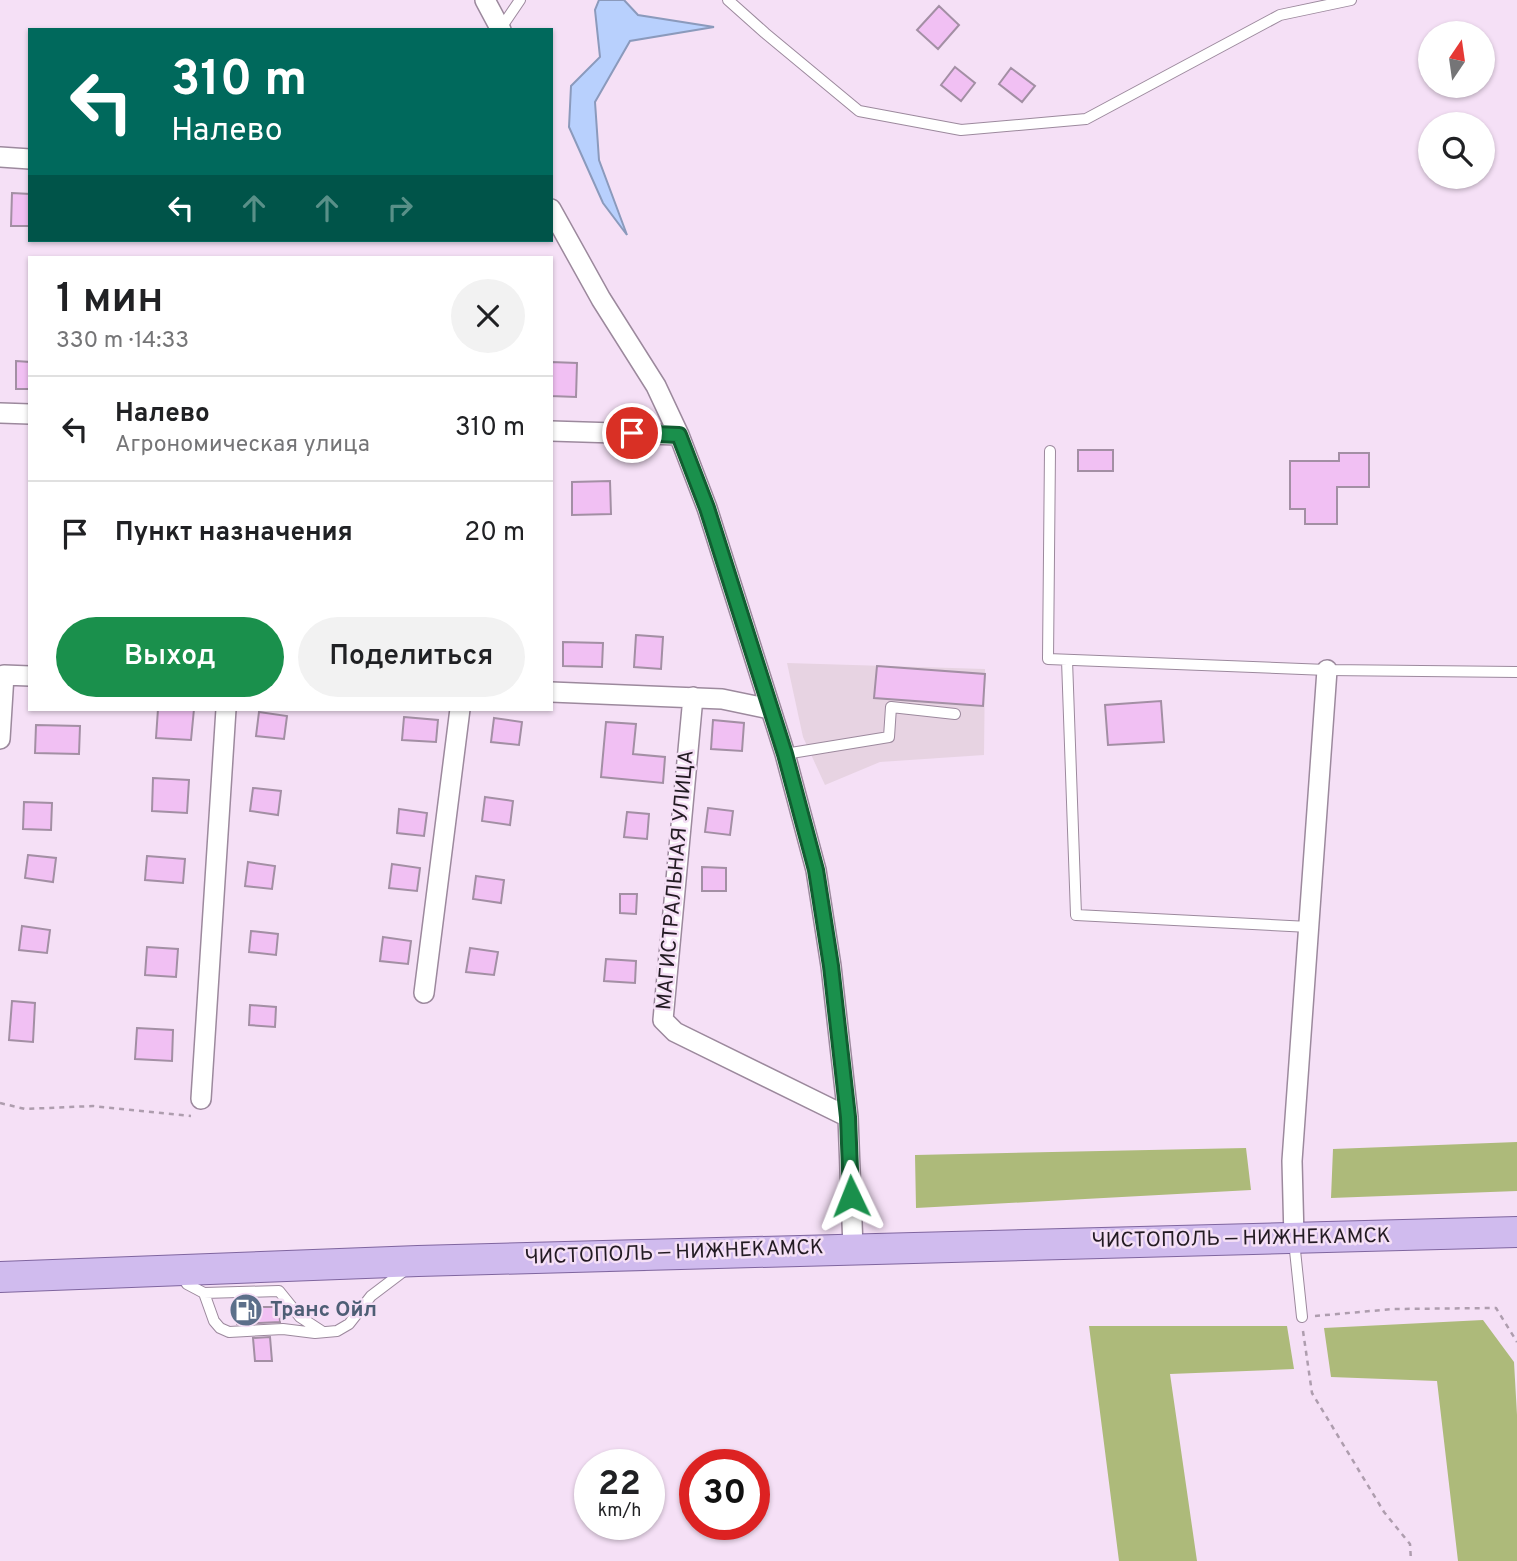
<!DOCTYPE html>
<html lang="ru">
<head>
<meta charset="utf-8">
<style>
	body { margin:0; font-family:Overpass,sans-serif; background:#f2f2f2; color:#202124; height:100vh; display:flex; flex-direction:column; font-size:26px; white-space:nowrap }
	* { box-sizing:border-box; margin:0 }
	p { font-size:23px; color:#757577 }
	.icon { flex:none; width:38px; height:38px; fill:none; stroke:currentColor; stroke-width:2; stroke-linecap:round; stroke-linejoin:round }
	.map { position:relative; flex:1; overflow:hidden }
	.side { position:absolute; left:28px; top:256px; width:525px; height:455px; display:flex; flex-direction:column; background:#fff; border-radius:0px; box-shadow:0 2px 5px #0004 }
	.side>* { flex:none }
	.banner { position:absolute; left:28px; top:28px; width:525px; height:214px; border-radius:0px; box-shadow:0 2px 5px #0004; background:#00695c; color:#fff; overflow:hidden }
	.needle { width:46px; rotate:13deg }
	.buttons { position:absolute; left:1418px; top:21px; display:grid; gap:14px }
	.buttons a { display:grid; place-items:center; width:77px; height:77px; border-radius:50%; background:#fff; box-shadow:0 2px 5px #0004; font-size:35px }
	.speed { position:absolute; left:574px; top:1449px; display:flex; gap:14px; font-size:35px; font-weight:700; text-align:center }
	.speed>* { display:grid; place-content:center; width:91px; height:91px; border-radius:50%; background:#fff; box-shadow:0 2px 5px #0004; line-height:1 }
	.speed small { font-size:18px; font-weight:400 }
	.speed .limit { border:10px solid #d22; background:#fff; color:#111 }
	.pin { position:absolute; display:grid; place-items:center; width:60px; height:60px; color:#fff; margin:-30px; border:4px solid #fff; border-radius:50%; box-shadow:0 2px 7px #0007 }
	.me { position:absolute; width:77px; margin:-38px; rotate:358deg; stroke-linejoin:round; filter:drop-shadow(0 0 5px #0008) }
	.turn { display:flex; align-items:center; gap:24px; height:147px; padding:0 28px; font-size:32px }
	.turn .icon { width:91px; height:91px; stroke-width:2.5 }
	.turn b { display:block; font-size:49px; line-height:60px }
	.lanes { display:flex; align-items:center; height:66px; padding:0 28px; background:#0003; justify-content:center; gap:35px; direction:ltr }
	.lanes .off { opacity:.35 }
	.round { display:grid; place-items:center; flex:none; width:74px; height:74px; border-radius:37px; background:#f2f2f2 }
	.summary { display:flex; align-items:center; justify-content:space-between; height:119px; padding:0 28px }
	h1 { font-size:42px; font-weight:600; line-height:52px }
	.button { display:flex; gap:14px; margin-top:auto; padding:14px 28px }
	.button a { flex:1; height:80px; border-radius:42px; background:#1a904c; color:#fff; font-size:28px; font-weight:600; line-height:80px; text-align:center }
	.button a+a { background:#f2f2f2; color:#202124 }
	ul { padding:0; list-style:none }
	li { display:flex; align-items:center; gap:21px; height:105px; padding:0 28px; border-top:2px solid #e0e0e0 }
	li div { flex:1 }
	li b { display:block; font-size:26px }
	li em { font-style:normal }
	.map>svg:first-child { display:block }
</style>
</head>
<body>
<div class="map">
<svg width="1517" height="1561" viewBox="0 0 1517 1561">
	<rect width="100%" height="100%" fill="#f5e0f6"/>
	<path fill="#e7d3e2" d="M787,663L985,669L984,755L880,762L825,785L803,737Z"/>
	<path fill="#adba7a" d="M1517,1142V1191L1331,1198L1333,1149Z
		M1246,1148L1251,1190L916,1208L915,1155Z
		M1483,1320L1514,1362L1517,1415V1561H1458L1437,1381L1331,1377L1324,1328Z
		M1089,1326H1287L1294,1369L1170,1374L1197,1561H1119Z"/>
	<path fill="#b8d0fd" stroke="#8b9abc" stroke-width="2" d="M599,0H624L638,15L714,27L630,41L595,102L599,160L627,235L603,203L569,127L571,86L600,57L595,10Z"/>
	<path fill="#f1c0f3" stroke="#a38fa4" stroke-width="2" d="M939,6L959,25L938,49L917,30Z
		M955,67L975,83L961,101L941,85Z
		M1011,68L1035,86L1022,102L999,84Z
		M12,193L30,194V226H11Z
		M16,361L30,362V389H16Z
		M551,362L577,363L576,397L551,396Z
		M1078,450H1113V471H1078Z
		M1339,453H1369V487H1337V524H1305V509H1290V461H1339Z
		M610,481L611,514L572,515V482Z
		M636,635L663,637L661,669L634,667Z
		M563,642L603,643L602,667L563,666Z
		M877,666L985,674L983,706L874,698Z
		M1161,701L1164,742L1108,745L1105,705Z
		M158,709H194L191,740L156,738Z
		M259,712L287,716L284,739L256,736Z
		M404,717L438,720L436,742L402,740Z
		M494,718L522,722L519,745L491,742Z
		M713,720L744,723L742,751L711,749Z
		M606,722L636,724L633,754L665,757L663,783L601,777Z
		M36,725L80,726L79,754L35,753Z
		M153,778L189,780L187,813L152,811Z
		M253,788L281,791L278,815L250,811Z
		M485,797L513,801L510,825L482,821Z
		M24,802L52,803L51,830L23,829Z
		M708,808L733,811L730,835L705,832Z
		M399,809L427,813L424,836L397,833Z
		M627,812L649,814L647,839L624,837Z
		M28,855L56,858L53,882L25,878Z
		M147,856L185,859L183,883L145,880Z
		M248,862L275,866L272,889L245,886Z
		M392,864L420,868L417,891L389,888Z
		M702,867L726,868V891H702Z
		M476,876L504,880L501,903L473,899Z
		M620,894H637L636,914L620,913Z
		M22,926L50,930L47,953L19,950Z
		M251,931L278,934L276,955L249,952Z
		M383,937L411,941L408,964L380,961Z
		M147,947L178,949L176,977L145,975Z
		M470,948L498,952L494,975L466,972Z
		M606,959L636,961L635,983L604,981Z
		M12,1001L35,1003L33,1042L9,1040Z
		M250,1005L276,1007L275,1027L249,1025Z
		M137,1028L173,1030L172,1061L135,1059Z
		M237,1307H279L280,1322L237,1324Z
		M270,1337L272,1361H255L253,1338Z"/>
	<g fill="none" stroke-linecap="round" stroke-linejoin="round">
		<defs>
			<path id="lane" d="M728,0L765,33L859,111L961,130L1086,119L1280,15L1351,0
				M501,28L520,0
				M1050,451L1048,659L1327,670L1517,672
				M1067,660L1076,915L1309,927
				M785,754L889,737L891,707L955,714
				M1294,1241L1302,1317
				M180,1274L187,1284L204,1293L214,1321L220,1328L229,1332L283,1329L315,1333L337,1331L349,1324L371,1296L404,1271
				M204,1293L279,1291L300,1317L323,1332"/>
			<path id="street" d="M485,0L501,30
				M0,157L30,159
				M551,209L601,299L656,386L679,435L707,508L785,754L816,870L831,966L848,1117L853,1248
				M0,413L30,414
				M551,431L679,435
				M551,692L722,699L770,709
				M693,697L663,1020L675,1032L848,1117
				M0,739L4,675L30,676
				M424,993L460,709
				M201,1099L226,709
				M1294,1238L1292,1161L1327,670"/>
			<path id="primary" d="M0,1277L418,1261L1517,1232"/>
		</defs>
		<use href="#lane" stroke="#9c899d" stroke-width="12"/>
		<use href="#street" stroke="#9c899d" stroke-width="22"/>
		<use href="#primary" stroke="#7f659f" stroke-width="32"/>
		<path stroke="#ae9dae" stroke-width="2.5" stroke-dasharray="5 5" stroke-linecap="butt" d="M0,1103L25,1109L93,1106L191,1116
			M1315,1316L1393,1309L1496,1308L1517,1342
			M1303,1331L1312,1393L1384,1512L1410,1544L1411,1561"/>
		<use href="#lane" stroke="#fff" stroke-width="10"/>
		<use href="#street" stroke="#fff" stroke-width="19"/>
		<use href="#primary" stroke="#d0bbee" stroke-width="30"/>
	</g>
	<g fill="none" stroke-linecap="round" stroke-linejoin="round">
		<defs>
			<path id="route" d="M632,433L679,435L707,508L785,754L816,870L831,966L848,1117L851,1196"/>
		</defs>
		<use href="#route" stroke="#115e31" stroke-width="18"/>
		<use href="#route" stroke="#1a904c" stroke-width="12"/>
	</g>
	<defs>
		<symbol id="fuel-disc" viewBox="-11 -11 22 22"><circle r="9.5" fill="#5c6f8a" stroke="#f5e0f6"/><path d="M-5.5-6h7V0h2V4h1.3V-2.5L3-4.5l.8-.8L6-3V5H2.5V1h-1V6h-7ZM-4.2-4.7v3.2H.2V-4.7Z" fill="#fff"/></symbol>
	</defs>
	<g fill-rule="evenodd">
		<use href="#fuel-disc" x="227" y="1291" width="38" height="38"/>
	</g>
	<g text-anchor="middle" dominant-baseline="central" stroke-width="5" stroke-linejoin="round" paint-order="stroke">
		<g font-size="21" fill="#231b23" stroke="#f5e0f6">
			<text transform="translate(676 880) rotate(-85)">МАГИСТРАЛЬНАЯ УЛИЦА</text>
			<text transform="translate(1241 1239) rotate(-1)">ЧИСТОПОЛЬ — НИЖНЕКАМСК</text>
			<text transform="translate(674 1253) rotate(-2)">ЧИСТОПОЛЬ — НИЖНЕКАМСК</text>
		</g>
		<g font-size="21" font-weight="bold" fill="#4e5e75" stroke="#f5e0f6" text-anchor="start">
			<text x="270" y="1310">Транс Ойл</text>
		</g>
	</g>
</svg>
<div class="buttons">
<a><svg class="needle" viewBox="-14 -14 28 28"><path d="M0-13l5 13h-10z" fill="#e53935"/><path d="M0 13l5-13h-10z" fill="#757577"/></svg></a>
<a><svg class="icon" aria-label="search" viewBox="0 0 24 24"><circle cx="10" cy="10" r="6"/><path d="M15 15l6 6"/></svg></a>
</div>
<div class="speed"><div>22<small>km/h</small></div><div class="limit">30</div></div>
<div class="pin" style="left:632px;top:433px;background:#d93025"><svg class="icon" aria-label="arrive" viewBox="0 0 24 24"><path d="M6 21V4h12l-3 4 3 4H6"/></svg></div>
<svg class="me" style="left:851px;top:1196px" viewBox="-20 -20 40 40"><path d="M0-17L14 15 0 8-14 15z" fill="#1a904c" stroke="#fff" stroke-width="4"/></svg>
<div class="banner">
<div class="turn"><svg class="icon" aria-label="left" viewBox="0 0 24 24"><path d="M17 20v-9H6M10 6l-5 5 5 5"/></svg><div><b>310 m</b>Налево</div></div>
<div class="lanes"><svg class="icon" aria-label="left" viewBox="0 0 24 24"><path d="M17 20v-9H6M10 6l-5 5 5 5"/></svg><svg class="icon off" aria-label="ahead" viewBox="0 0 24 24"><path d="M12 20V5M6 11l6-6 6 6"/></svg><svg class="icon off" aria-label="ahead" viewBox="0 0 24 24"><path d="M12 20V5M6 11l6-6 6 6"/></svg><svg class="icon off" aria-label="right" viewBox="0 0 24 24"><path d="M7 20v-9h11M14 6l5 5-5 5"/></svg></div>
</div>
<section class="side">
<div class="summary"><div><h1>1 мин</h1><p>330 m · 14:33</p></div><a class="round"><svg class="icon" aria-label="close" viewBox="0 0 24 24"><path d="M6 6l12 12M18 6L6 18"/></svg></a></div>
<ul>
<li><svg class="icon" aria-label="left" viewBox="0 0 24 24"><path d="M17 20v-9H6M10 6l-5 5 5 5"/></svg><div><b>Налево</b><p>Агрономическая улица</p></div><em>310 m</em></li>
<li><svg class="icon" aria-label="arrive" viewBox="0 0 24 24"><path d="M6 21V4h12l-3 4 3 4H6"/></svg><div><b>Пункт назначения</b></div><em>20 m</em></li>
</ul>
<div class="button"><a>Выход</a><a>Поделиться</a></div>
</section>
</div>
</body>
</html>
